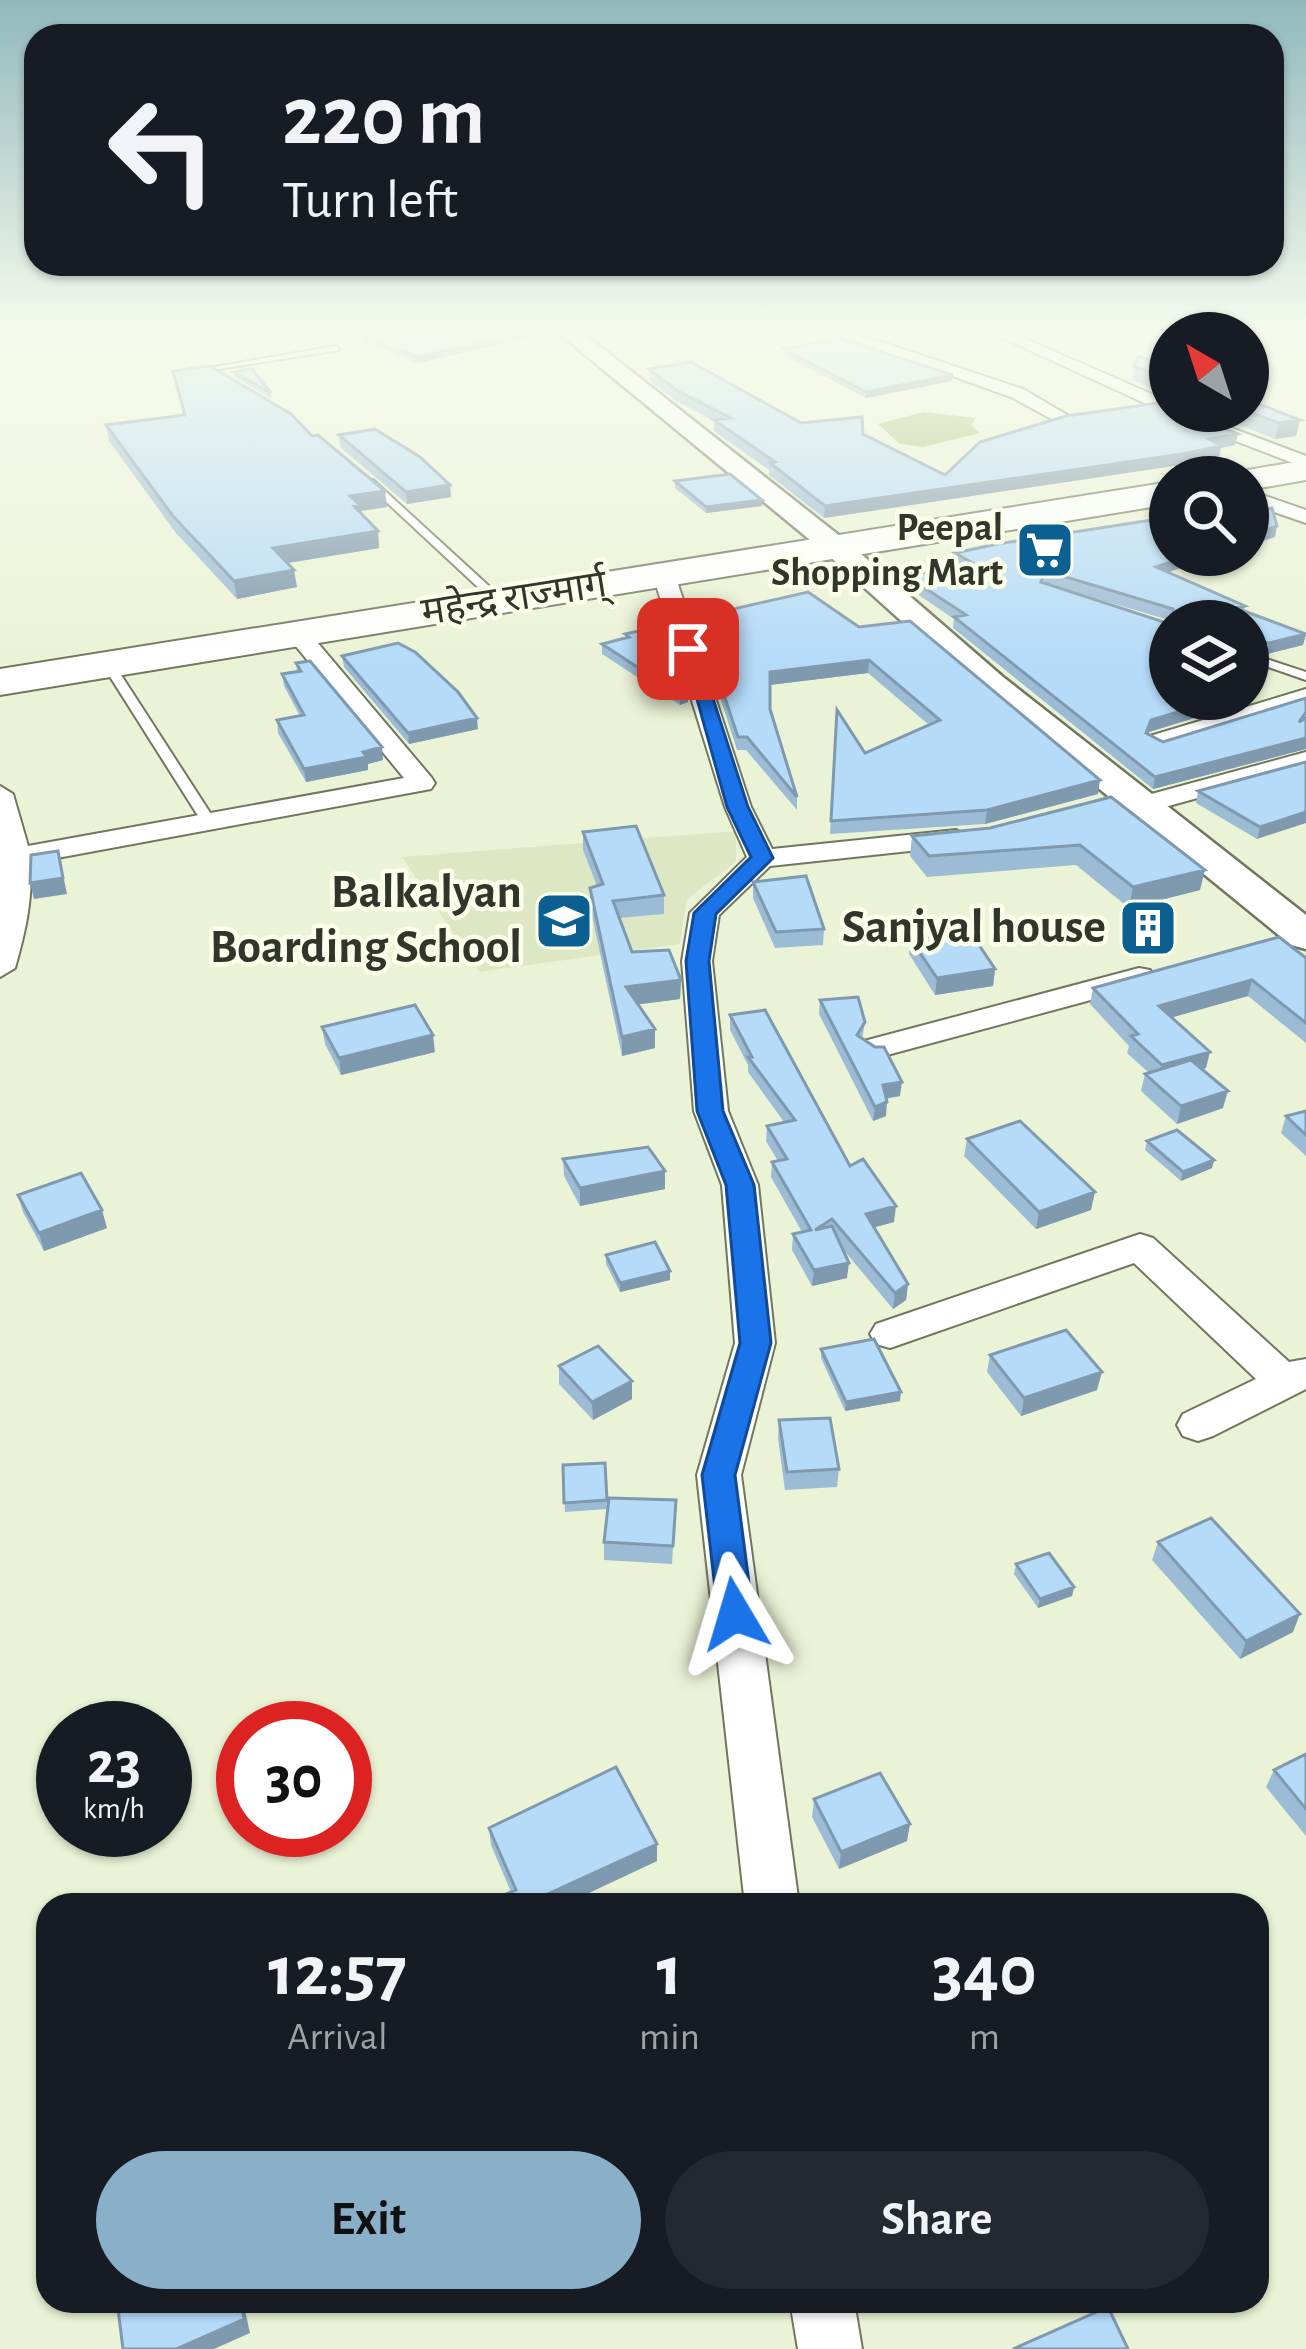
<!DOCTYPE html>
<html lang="en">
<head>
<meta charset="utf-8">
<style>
	body { margin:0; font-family:"Alegreya Sans","Noto Sans Devanagari",sans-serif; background:#242831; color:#f1f3f6; height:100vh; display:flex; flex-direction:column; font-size:45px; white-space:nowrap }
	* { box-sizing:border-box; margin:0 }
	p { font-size:39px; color:#9ea1a6 }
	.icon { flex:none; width:66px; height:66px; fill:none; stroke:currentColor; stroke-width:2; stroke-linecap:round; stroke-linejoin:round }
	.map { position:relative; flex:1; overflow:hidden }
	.details { position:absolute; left:36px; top:1893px; width:1233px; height:420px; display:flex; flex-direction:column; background:#171b24; border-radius:36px; box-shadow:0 3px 9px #0004 }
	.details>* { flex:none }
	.top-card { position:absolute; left:24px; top:24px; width:1260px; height:252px; border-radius:36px; box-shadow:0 3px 9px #0004; background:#171b24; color:#f1f3f6; overflow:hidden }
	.needle { width:78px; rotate:321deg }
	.controls { position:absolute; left:1149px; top:312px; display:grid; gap:24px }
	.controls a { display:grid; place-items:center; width:120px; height:120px; border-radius:50%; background:#171b24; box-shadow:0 3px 9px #0004; font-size:60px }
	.speed { position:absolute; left:36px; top:1701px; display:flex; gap:24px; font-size:60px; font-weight:700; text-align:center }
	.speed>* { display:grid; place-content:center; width:156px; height:156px; border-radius:50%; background:#171b24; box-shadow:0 3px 9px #0004; line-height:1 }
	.speed small { font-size:30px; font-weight:400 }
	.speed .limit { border:18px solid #d22; background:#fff; color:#111 }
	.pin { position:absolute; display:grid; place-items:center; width:102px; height:102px; color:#fff; margin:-51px; border-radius:24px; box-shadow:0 6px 18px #0006 }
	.me { position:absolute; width:132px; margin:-66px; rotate:353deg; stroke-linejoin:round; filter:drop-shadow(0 0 9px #0008) }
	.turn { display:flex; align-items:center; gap:42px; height:252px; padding:0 60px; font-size:54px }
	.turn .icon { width:156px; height:156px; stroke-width:2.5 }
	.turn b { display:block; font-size:84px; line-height:102px }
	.eta { display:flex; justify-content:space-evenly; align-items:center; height:204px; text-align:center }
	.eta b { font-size:72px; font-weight:700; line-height:84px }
	.primary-button { display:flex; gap:24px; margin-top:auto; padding:24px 60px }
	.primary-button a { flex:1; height:138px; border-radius:72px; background:#8ab0c9; color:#111; font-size:48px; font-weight:700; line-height:138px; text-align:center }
	.primary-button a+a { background:#242831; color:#f1f3f6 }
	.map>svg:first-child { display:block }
</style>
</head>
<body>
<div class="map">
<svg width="1306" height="2349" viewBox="0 0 1306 2349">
	<rect width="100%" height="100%" fill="#ebf3d6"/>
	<path fill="#dee7c4" d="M736,831V862L687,899L680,944L479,972L402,857Z"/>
	<path fill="#aec079" d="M924,412L976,418L971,425L980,433L923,447L900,444L878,424Z"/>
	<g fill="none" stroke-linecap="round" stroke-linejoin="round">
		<defs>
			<path id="lane" d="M336,346L339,350L213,370L223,379L219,381L202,369Z
				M367,480H373L503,599V603H495L367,484Z
				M1248,653L1306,672V680L1248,660Z
				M104,662L114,664L216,822L214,825H204L202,822L102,664Z"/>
			<path id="street" d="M835,334H857L1023,389L1074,419L1059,423L1011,397Z
				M994,334H1014L1170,402V411H1177L1164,412Z
				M1192,413L1306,456V468L1186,422V414Z
				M1248,490L1306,510V523L1248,503Z
				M664,569L675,575L751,807L772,849L956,830L970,838L956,846L770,866L719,915L712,961L728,1111L758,1185L775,1343L741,1475L799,1905H745L697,1475L735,1343L722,1185L694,1111L682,961L690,913L747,857L725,807L653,575Z
				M298,627L306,629L431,777L435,783L431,789L30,863C33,899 25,933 15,968L0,977V786L13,794L28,846L404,778L290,639L287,634Z
				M1306,689V704L1159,749L1146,741L1150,736Z
				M1306,752V768L1143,813L1130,805L1133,799Z
				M1139,968L1150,970L1155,977L1150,984L876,1058L860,1048L864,1041Z
				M1140,1234L1153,1238L1289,1362L1306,1359V1389L1213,1436L1198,1441L1183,1436L1177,1425L1183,1414L1256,1379L1134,1263L890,1348L876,1344L870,1334L876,1324Z
				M790,2301H854L862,2349H798Z"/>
			<path id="secondary" d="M560,334H584L846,541L1003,677L1306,915V949L1291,945L979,691L826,553Z"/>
			<path id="highway" d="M1306,460V480L1248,490V477H1233L1248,470Z
				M1170,482V504L0,695V669Z"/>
		</defs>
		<use href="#lane" stroke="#70775e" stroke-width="4"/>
		<use href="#street" stroke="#70775e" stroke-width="4"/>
		<use href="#secondary" stroke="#70775e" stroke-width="5"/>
		<use href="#highway" stroke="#70775e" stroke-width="4"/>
		<use href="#lane" fill="#fff" fill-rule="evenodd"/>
		<use href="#street" fill="#fff" fill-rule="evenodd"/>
		<use href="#secondary" fill="#fff" fill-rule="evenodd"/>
		<use href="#highway" fill="#fff" fill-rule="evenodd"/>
	</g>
	<path fill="#9cbcd6" d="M364,337H533L417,363L364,342Z
		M784,349L953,375L952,381L866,398L783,355Z
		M1134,366L1170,369V397L1132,380Z
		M649,369L801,423L863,434L945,475L1238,434L1235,445L1221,448L1219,457L1180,465L824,518L769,475V470L714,431V421L676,401L649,380Z
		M173,371L312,436L387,507L360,511L378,531L379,548L288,563L297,587L237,599L176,533L109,441L106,425L184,415Z
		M234,372L271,393L272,399L235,377Z
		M1204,411H1248L1300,420L1296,436L1275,439Z
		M339,435L450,485L451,497L407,504L340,447Z
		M675,481L762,506L706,513L675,488Z
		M955,553L1169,572L1245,606L1244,611L1306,634L1303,645L1267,654L1248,650V621H1172L1044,583L1170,699L1230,707L1149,732L1148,734L1163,742L1306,698V749L1153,789L953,628L954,619L904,585L905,575L960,567L954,564Z
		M808,592L1098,794L985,824L830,834L837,710L865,753L929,725L868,673L770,685V709L797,797V810L746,750H737L698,629V617Z
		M625,634L688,692V702L680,705L602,654V644L625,638Z
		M342,656L478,729L409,744L344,667Z
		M296,663L383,760L368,764V770L306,782L278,733L277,720L300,716L284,686L282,674L297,671Z
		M1306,762L1257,839L1196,803L1198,791Z
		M1111,797L1200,890L1129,908L1076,865L927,877L910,856L912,836L990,828Z
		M583,832L664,895V914L619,918L632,952L681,980L680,999L638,1004L655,1048L622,1056L590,906V888L597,886L583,850Z
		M753,882L824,929L823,945L775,948L753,898Z
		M910,938L995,969L993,986L935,995L909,954Z
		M1306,958V1043L1248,996L1172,1017L1206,1068L1202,1069L1223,1108L1177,1124L1141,1091L1145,1074L1149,1073L1127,1053L1129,1046L1090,1004L1093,988Z
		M820,1000L865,1022L862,1039L900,1096L886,1099V1116L873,1121L819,1014Z
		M730,1015L894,1222L874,1227L908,1284L906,1300L893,1309L842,1248L847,1278L812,1286L792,1250L793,1234L802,1232L771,1177L772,1162L778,1161L766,1141L767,1126L784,1122L748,1072V1065L730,1030Z
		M322,1027L435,1052L341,1075L325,1044Z
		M1306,1111V1156L1281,1133L1286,1116Z
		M967,1139L1091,1210L1036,1229L964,1156Z
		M1147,1141L1214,1160L1212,1168L1181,1181L1145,1150Z
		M563,1159L665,1171V1189L580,1206L564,1176Z
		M18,1195L107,1228L44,1251L23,1212Z
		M606,1255L670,1280L620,1292L606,1264Z
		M821,1349L900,1401L845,1411L821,1358Z
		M990,1355L1097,1390L1021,1416L987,1372Z
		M559,1366L632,1399L593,1420L559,1384Z
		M779,1420L839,1469L837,1487L785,1490L778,1438Z
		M605,1463L607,1509L565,1512L563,1465Z
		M676,1500L672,1564L604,1560V1542Z
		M1158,1542L1293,1632L1240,1659L1152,1560Z
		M1016,1564L1074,1587L1072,1596L1038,1608L1014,1574Z
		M1306,1754V1836L1266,1787L1274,1770Z
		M814,1799L907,1841L839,1869L812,1817Z
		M489,1828L657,1861L563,1905H480L511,1892L491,1845Z"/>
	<path fill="#7f99ae" d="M523,334H533V337L417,363V357Z
		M953,375L952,381L866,398V392Z
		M1300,420L1296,436L1275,439L1279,423Z
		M1238,434L1235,445L1221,448L1219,457L1180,465L824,518L825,506Z
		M450,485L451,497L407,504L406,492Z
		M385,491L387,507L360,511L361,522L350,496Z
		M762,500V506L706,513V507Z
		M1277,526L1275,537L1248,546V536Z
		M378,531L379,548L275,565L273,548Z
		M1192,555H1220L1154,577L1156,567Z
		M294,570L297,587L237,599L234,581Z
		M1306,634L1303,645L1267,654L1269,643Z
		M869,660L868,673L769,685L770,672Z
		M688,692V702L680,705V695Z
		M1222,699H1232L1230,707L1149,732L1144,745L1151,720Z
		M477,718L478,729L409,744L408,733Z
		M1306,738V749L1153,789L1155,777Z
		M382,747L383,760L368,764V770L306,782L304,769Z
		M1100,780L1098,794L985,824L987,810Z
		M1306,812V823L1257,839L1260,827Z
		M58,851L67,894L34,899L30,883Z
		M1205,870L1200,890L1129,908L1133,887Z
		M995,969L993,986L935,995L937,978Z
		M681,980L680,999L627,1006L626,987Z
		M1252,980L1248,996L1156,1022L1159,1006Z
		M655,1029V1048L622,1056V1037Z
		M433,1035L435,1052L341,1075L339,1058Z
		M1210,1052L1206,1068L1158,1082L1162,1065Z
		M902,1082L900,1096L881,1099L883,1085Z
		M1228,1091L1223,1108L1177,1124L1181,1106Z
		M887,1102L886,1116L873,1121L875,1107Z
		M1214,1160L1212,1168L1181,1181L1183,1172Z
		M665,1171V1189L580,1206V1188Z
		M1095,1192L1091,1210L1036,1229L1039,1212Z
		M896,1206L894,1222L865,1230L866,1214Z
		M102,1210L107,1228L44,1251L39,1233Z
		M849,1263L847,1278L812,1286L814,1270Z
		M670,1271V1280L620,1292V1283Z
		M908,1284L906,1300L893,1309L895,1293Z
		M1102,1372L1097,1390L1021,1416L1024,1398Z
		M632,1381V1399L593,1420L592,1402Z
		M901,1392L900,1401L845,1411L846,1402Z
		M1074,1587L1072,1596L1038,1608L1040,1599Z
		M1300,1614L1293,1632L1240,1659L1246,1641Z
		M910,1824L907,1841L839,1869L841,1852Z
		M657,1844V1861L563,1905H540L539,1898Z
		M240,2301H243L250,2333L214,2349H176Z"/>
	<path fill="#b5dbf9" stroke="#7f99ae" stroke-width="3" d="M380,334H523L417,357L364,337Z
		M840,339L953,375L866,392L784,349Z
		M1139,356L1170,369V381L1134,366Z
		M691,362L801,423L862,417L863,434L945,475L980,442L1066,416L1158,403L1170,408V411H1179L1238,434L1209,439L1221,446L1182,454L825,506L770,463L775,462L714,420L731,418L676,390L649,369Z
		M210,366L291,414L312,436L318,435L385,491L350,496L360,505L354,506L378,531L273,548L294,570L234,581L173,516L106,425L185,415L173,371Z
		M252,369L271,393L234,372Z
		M1248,400L1300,420L1279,423L1247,411Z
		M375,429L420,457L450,485L406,492L339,435Z
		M730,474L762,500L706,507L675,481Z
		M1272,508L1277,526L1248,536V513Z
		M1158,519L1170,523V555H1192L1156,567L1245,606L1236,608L1306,634L1269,643L1248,638V621H1175L1173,609L1046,571L1041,582L1170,624V699H1222L1151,720L1146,733L1163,742L1306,698V712L1299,722L1306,718V738L1155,777L954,617L966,615L905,575L976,565L955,553L997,544Z
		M808,592L859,627L910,621L1100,780L987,810L831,821L837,710L865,753L940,720L869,660L770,672V709L797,797L747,737H738L698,617Z
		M667,625L688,692L680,695L602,644L629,637L625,634Z
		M398,643L415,652L458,692L477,718L408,733L342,656Z
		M310,661L382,747L363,752L367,757L304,769L277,720L304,715L282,674L301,671L296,663Z
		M1306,762V812L1260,827L1198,791Z
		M1111,797L1205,870L1133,887L1080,845L929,856L912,836L990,828Z
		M636,826L664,895L613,901L632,952L669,950L681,980L626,987L655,1029L622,1037L590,888L603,884L583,832Z
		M58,851L63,878L30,883L31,855Z
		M806,876L824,929L776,932L753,882Z
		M971,933L995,969L937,978L910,938Z
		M1279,937L1306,958V1023L1252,980L1159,1006L1210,1052L1162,1065L1131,1036L1138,1034L1093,988Z
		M858,997L865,1022L857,1035L875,1047H884L902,1082L883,1085L887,1102L875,1107L820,1000Z
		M415,1005L433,1035L339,1058L322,1027Z
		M765,1010L850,1166L863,1159L896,1206L866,1214L908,1284L895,1293L832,1219L815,1230L832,1226L849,1263L814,1270L793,1234L811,1230L772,1162L787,1159L767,1126L795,1120L748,1057H752L730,1015Z
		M1191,1060L1228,1091L1181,1106L1145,1074Z
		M1306,1111V1135L1286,1116Z
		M1020,1121L1095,1192L1039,1212L967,1139Z
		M1177,1130L1214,1160L1183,1172L1147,1141Z
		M648,1147L665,1171L580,1188L563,1159Z
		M81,1173L102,1210L39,1233L18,1195Z
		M655,1242L670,1271L620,1283L606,1255Z
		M1066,1330L1102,1372L1024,1398L990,1355Z
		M874,1339L901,1392L846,1402L821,1349Z
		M598,1346L632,1381L592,1402L559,1366Z
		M830,1418L839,1469L787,1472L779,1420Z
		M605,1463L607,1500L564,1503L563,1465Z
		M609,1498L676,1500L673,1546L604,1542Z
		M1211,1518L1300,1614L1246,1641L1158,1542Z
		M1049,1553L1074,1587L1040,1599L1016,1564Z
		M1306,1754V1809L1274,1770Z
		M616,1767L657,1844L539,1898L542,1905H480L516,1890L489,1828Z
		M880,1773L910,1824L841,1852L814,1799Z
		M117,2301H240L244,2319L176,2349H123Z
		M1108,2307L1128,2349H1013Z"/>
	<linearGradient id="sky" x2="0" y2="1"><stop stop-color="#91b9bc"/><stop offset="0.5" stop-color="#f6faed"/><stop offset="1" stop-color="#f6faed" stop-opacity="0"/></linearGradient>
	<rect width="1306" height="662" fill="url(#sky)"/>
	<path fill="#1a73e8" stroke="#114b97" stroke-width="3" d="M682,645L697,649L748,807L773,858L716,914L709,961L723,1111L754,1185L771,1343L735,1475L753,1614L748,1624L735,1629L723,1624L718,1614L702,1475L740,1343L726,1185L697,1111L686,961L694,913L751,857L727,807Z"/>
	<defs>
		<symbol id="supermarket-square" viewBox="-11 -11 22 22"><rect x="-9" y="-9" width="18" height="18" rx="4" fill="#0b5f91" stroke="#f9ffe8"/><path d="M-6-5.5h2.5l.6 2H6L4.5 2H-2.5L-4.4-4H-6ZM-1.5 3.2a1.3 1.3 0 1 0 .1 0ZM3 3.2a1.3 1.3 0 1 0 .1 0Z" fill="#fff"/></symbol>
		<symbol id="school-square" viewBox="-11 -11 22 22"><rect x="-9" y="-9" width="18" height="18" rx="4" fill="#0b5f91" stroke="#f9ffe8"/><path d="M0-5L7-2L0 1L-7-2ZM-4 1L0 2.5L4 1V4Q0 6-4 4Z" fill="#fff"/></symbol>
		<symbol id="building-square" viewBox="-11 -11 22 22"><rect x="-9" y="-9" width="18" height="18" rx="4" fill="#0b5f91" stroke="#f9ffe8"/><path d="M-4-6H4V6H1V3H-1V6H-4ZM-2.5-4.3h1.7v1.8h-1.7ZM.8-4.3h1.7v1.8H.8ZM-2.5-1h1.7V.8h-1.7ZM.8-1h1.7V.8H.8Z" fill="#fff"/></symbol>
	</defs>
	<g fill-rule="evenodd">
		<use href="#supermarket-square" x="1012" y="517" width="66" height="66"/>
		<use href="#school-square" x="531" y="888" width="66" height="66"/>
		<use href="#building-square" x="1115" y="895" width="66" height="66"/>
	</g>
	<g text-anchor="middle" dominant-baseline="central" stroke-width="9" stroke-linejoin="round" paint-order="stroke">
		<g font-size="39" font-weight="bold" fill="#32352a" stroke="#f9ffe8" text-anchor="end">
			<text x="1003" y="528">Peepal<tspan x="1003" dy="45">Shopping Mart</tspan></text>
		</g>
		<g font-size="39" fill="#32352a" stroke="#f9ffe8">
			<text transform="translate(514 599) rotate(-9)">महेन्द्र राज्मार्ग्</text>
		</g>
		<g font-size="48" font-weight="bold" fill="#32352a" stroke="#f9ffe8" text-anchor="end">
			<text x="522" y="893">Balkalyan<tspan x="522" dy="55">Boarding School</tspan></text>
			<text x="1106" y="928">Sanjyal house</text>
		</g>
	</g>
</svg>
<div class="controls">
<a><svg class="needle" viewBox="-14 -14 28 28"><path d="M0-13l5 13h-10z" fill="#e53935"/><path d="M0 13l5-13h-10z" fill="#9ea1a6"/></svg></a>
<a><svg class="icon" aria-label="search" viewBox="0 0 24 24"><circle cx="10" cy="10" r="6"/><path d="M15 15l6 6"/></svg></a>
<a><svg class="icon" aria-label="layers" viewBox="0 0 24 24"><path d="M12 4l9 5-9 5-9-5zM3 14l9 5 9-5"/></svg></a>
</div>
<div class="speed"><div>23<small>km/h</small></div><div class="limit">30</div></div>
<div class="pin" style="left:688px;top:649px;background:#d93025"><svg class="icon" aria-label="arrive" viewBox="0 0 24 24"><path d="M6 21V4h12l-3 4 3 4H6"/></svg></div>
<svg class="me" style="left:735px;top:1614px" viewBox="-20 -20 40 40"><path d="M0-17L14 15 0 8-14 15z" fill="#1a73e8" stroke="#fff" stroke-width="4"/></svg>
<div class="top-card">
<div class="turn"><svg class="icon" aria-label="left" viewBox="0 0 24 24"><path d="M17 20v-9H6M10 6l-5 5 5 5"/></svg><div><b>220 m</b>Turn left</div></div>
</div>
<section class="details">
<div class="eta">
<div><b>12:57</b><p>Arrival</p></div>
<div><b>1</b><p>min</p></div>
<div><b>340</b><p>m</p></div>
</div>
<div class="primary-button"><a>Exit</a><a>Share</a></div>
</section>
</div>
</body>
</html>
